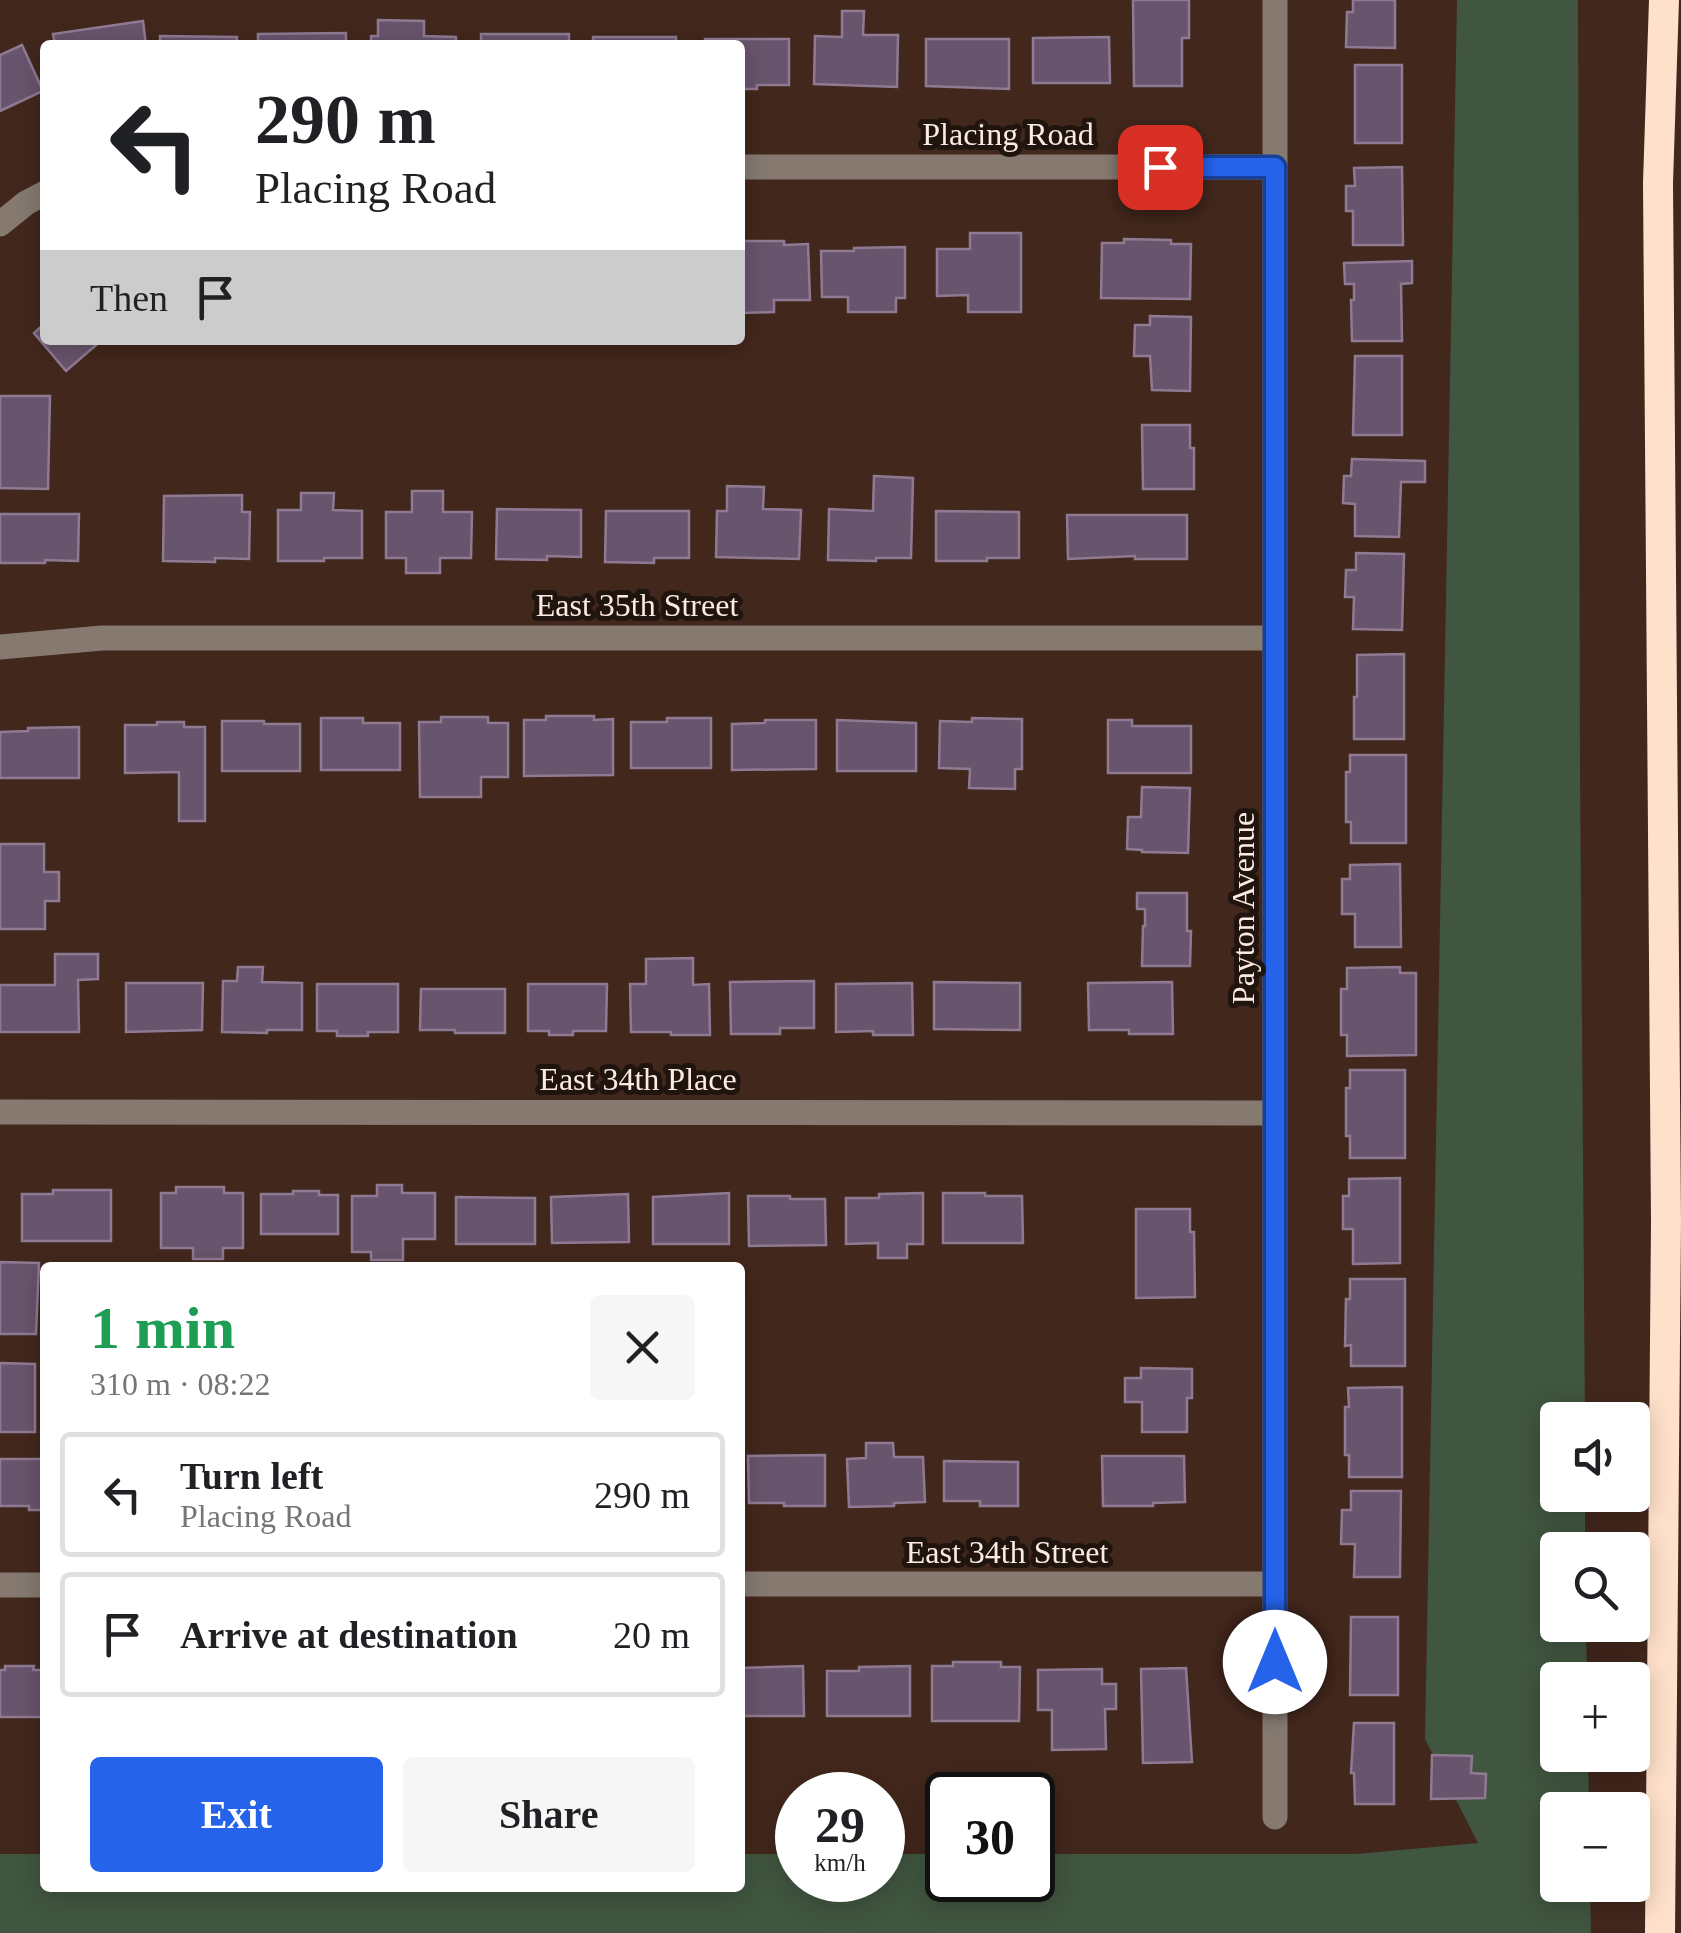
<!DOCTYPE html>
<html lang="en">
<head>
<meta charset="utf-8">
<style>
	body { margin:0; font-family:Georgia,serif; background:#f6f6f6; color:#202124; height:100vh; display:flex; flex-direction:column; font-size:38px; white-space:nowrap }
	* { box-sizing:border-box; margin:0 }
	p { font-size:32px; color:#757577 }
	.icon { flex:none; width:55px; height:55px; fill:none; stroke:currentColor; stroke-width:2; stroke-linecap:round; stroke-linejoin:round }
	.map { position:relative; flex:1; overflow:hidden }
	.panel { position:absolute; left:40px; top:1262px; width:705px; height:630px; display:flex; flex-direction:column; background:#fff; border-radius:10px; box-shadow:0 5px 25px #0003 }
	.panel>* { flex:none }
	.hud { position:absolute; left:40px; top:40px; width:705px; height:305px; border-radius:10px; box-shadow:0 5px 25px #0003; background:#fff; color:#202124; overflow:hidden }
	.fabs { position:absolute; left:1540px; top:1402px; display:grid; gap:20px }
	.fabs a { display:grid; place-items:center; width:110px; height:110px; border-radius:10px; background:#fff; box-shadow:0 5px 25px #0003; font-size:50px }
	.speed { position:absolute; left:775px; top:1772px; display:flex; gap:20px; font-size:50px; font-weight:700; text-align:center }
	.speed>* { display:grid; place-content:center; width:130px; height:130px; border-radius:50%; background:#fff; box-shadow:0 5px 25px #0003; line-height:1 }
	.speed small { font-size:25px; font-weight:400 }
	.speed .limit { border:5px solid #111; border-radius:15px; background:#fff; color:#111 }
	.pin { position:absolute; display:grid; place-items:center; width:85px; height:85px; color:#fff; margin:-42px; border-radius:20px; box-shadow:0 5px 15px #0006 }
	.me { position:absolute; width:110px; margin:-55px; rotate:0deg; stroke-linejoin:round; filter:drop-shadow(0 0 8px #0008) }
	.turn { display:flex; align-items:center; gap:35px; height:210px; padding:0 50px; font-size:45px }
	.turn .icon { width:130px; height:130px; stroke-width:2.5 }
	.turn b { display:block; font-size:70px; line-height:85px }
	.then { display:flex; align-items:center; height:95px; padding:0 50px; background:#0003; gap:20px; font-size:38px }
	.round { display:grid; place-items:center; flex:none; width:105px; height:105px; border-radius:10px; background:#f6f6f6 }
	.head { display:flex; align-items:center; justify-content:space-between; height:170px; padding:0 50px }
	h1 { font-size:60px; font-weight:600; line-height:75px; color:#1e9e55 }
	.button { display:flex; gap:20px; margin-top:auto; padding:20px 50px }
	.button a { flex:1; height:115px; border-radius:10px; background:#2563eb; color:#fff; font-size:40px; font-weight:600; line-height:115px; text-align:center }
	.button a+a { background:#f6f6f6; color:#202124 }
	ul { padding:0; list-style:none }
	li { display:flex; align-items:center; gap:30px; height:125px; margin:0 20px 15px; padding:0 30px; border:5px solid #e0e0e0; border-radius:10px }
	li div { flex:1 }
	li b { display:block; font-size:38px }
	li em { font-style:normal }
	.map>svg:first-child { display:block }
</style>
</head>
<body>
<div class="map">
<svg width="1681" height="1933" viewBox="0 0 1681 1933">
	<rect width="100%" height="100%" fill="#42271c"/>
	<path fill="#405640" d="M1457,0H1578L1580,769L1585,1420H1558V1495H1585V1550H1558V1625H1586L1587,1680H1558V1755H1588L1589,1810H1558V1885H1590L1591,1933H0V1854H45V1888H740V1854H797L798,1880H882L883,1854H947L948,1880H1032L1033,1854H1356L1478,1843L1425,1739Z"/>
	<path fill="#68546c" stroke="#8f7a93" stroke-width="2.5" d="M1133,0H1189V38H1182V86H1134Z
		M1353,0H1395V48L1346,47L1347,12H1353Z
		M842,11H864L863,35H898L897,87L814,84L815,36L842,37Z
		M378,20L424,21V36L456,37V45H371V36H378Z
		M143,21L146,45H55L53,34Z
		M346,33V45H258V34Z
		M481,34H569V45H481Z
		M160,36L237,37V45H160Z
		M593,37H676V45H593Z
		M1109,37L1110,83H1033V38Z
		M705,39H789V85H757V89H740V45H705Z
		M926,39H1009V89L926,86Z
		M22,45L43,91L0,111V55Z
		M1355,65H1402V143H1355Z
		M1402,167L1403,245H1353V211H1346V186H1355L1354,168Z
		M970,233H1021V312H968V295L937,296V249H970Z
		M1124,239L1171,240V244H1191L1190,299L1101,298L1102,243H1124Z
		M740,241H784V245L808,244L810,300H774V312L743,313L742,299H740Z
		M905,247V298H896V312H848V297H822L821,251H854V248Z
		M1412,261V283L1401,284L1402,341H1352L1351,300H1354V284H1345L1344,263Z
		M1150,316L1191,317L1190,391L1152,390L1150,356H1134L1135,325H1150Z
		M45,323V340H102L66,371L34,333Z
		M1355,356H1402V435H1353Z
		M0,396H50L48,489L0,488Z
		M1142,425H1190V448H1194V489H1143Z
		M1352,459L1425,461V482H1401L1399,537L1355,536V504L1343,503L1344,476H1351Z
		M874,476L913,478L911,558H876V561L828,560L829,509L873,511Z
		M727,486L764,487L763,509L801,510L799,559L716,557L717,511H727Z
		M412,491H443V512H472L471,558H440V573H406V558H386V512H412Z
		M301,493H334L333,510L362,511V558H324V561H278V510H301Z
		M242,495V512H250L249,559L215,558V562L163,561L164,496Z
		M497,509L581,510V557L547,556V560L496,559Z
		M606,511H689V558H654V563L605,562Z
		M936,511L1019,512V558H987V561H936Z
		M0,514H79L78,561L45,560V563H0Z
		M1067,515H1187V559H1135V556L1068,559Z
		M1356,553L1404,554L1402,630L1353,629L1354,597H1345L1346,570H1356Z
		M1404,654V739H1354V697H1357V655Z
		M546,716H594V720L613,719V775L524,776V720H546Z
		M441,717H488V723H508V777H481V797H420L419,722H441Z
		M321,718H363V723H400V770H321Z
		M667,718H711V768H631V722H667Z
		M972,718L1022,719V769H1015V789L969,788L970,769L939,768L940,721L972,722Z
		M765,720H816V769L732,770V724L765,723Z
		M837,720L916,723V771H837Z
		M1108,720H1132V726H1191V773H1108Z
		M222,721H264V724H300V771H222Z
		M157,722H184V727H205V821H179V772L125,773V725H157Z
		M79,727V778H0V732L28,731V728Z
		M1350,755H1406V843H1351V822H1346V772H1350Z
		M1142,787L1190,788L1188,853L1142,852V850L1127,849L1128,817H1141Z
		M0,844H44V872H59V901H45V929H0Z
		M1400,864L1401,947H1355V914H1342V879H1350V865Z
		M1137,893H1187V931H1191L1190,966H1142L1143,926H1145V909H1137Z
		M55,954H98V979L78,980L79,1032H0V985H55Z
		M693,958V985L709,984L710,1035H671V1032H631L630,984H646V959Z
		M238,967H263L262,982L302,983V1030H267V1033L222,1032L223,981H237Z
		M1400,967V973H1416V1055L1347,1056V1035H1341V989H1347V968Z
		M814,981V1028H780V1034H731L730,982Z
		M934,982L1020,983V1030L934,1029Z
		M1172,982L1173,1034H1129V1030H1089L1088,983Z
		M126,983H203L202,1030L126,1032Z
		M912,983L913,1035H873V1031L836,1032V984Z
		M317,984H398V1032H368V1036H337V1031H317Z
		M528,984H607L606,1031H573V1035H549V1031H528Z
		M421,989H505V1033H455V1030H420Z
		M1350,1070H1405V1158H1350V1136H1346V1088H1350Z
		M1400,1178V1263L1353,1264V1229H1343V1196H1349V1179Z
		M377,1185H402V1193H435V1239H403V1260H371V1252H352V1196H377Z
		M176,1187H224V1193H243V1248H223V1259H193V1248H161V1193H176Z
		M53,1190H111V1241H22V1194H53Z
		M293,1191H319V1195H338V1234H261V1194H293Z
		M729,1193V1244H653V1197Z
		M923,1193V1244H907V1258H878V1243L846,1244V1198H879V1194Z
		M943,1193H985V1196H1022L1023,1243H943Z
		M628,1194L629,1242L552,1243L551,1197Z
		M748,1196H790V1199H825L826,1245L749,1246Z
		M456,1197L535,1198V1244H456Z
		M1136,1209H1190V1232H1194L1195,1297L1136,1298Z
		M0,1262L39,1263L36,1334H0Z
		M1350,1279H1405V1366H1351V1345L1345,1346L1346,1299H1350Z
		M0,1363L35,1364V1432H0Z
		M1141,1368L1192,1369V1398H1187V1432H1142V1402H1125V1378H1141Z
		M1402,1387V1477H1349V1455H1345V1407H1349L1348,1388Z
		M866,1443H893L894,1457H923L925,1502L894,1503V1506L849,1507L847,1459L866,1458Z
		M825,1455V1506H784V1503H749L748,1456Z
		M1102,1456H1184L1185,1502L1153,1503V1506H1103Z
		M0,1459H45V1510H29V1506H0Z
		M944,1461L1018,1462V1506H980V1501H944Z
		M1351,1491H1401L1400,1577H1354L1355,1544H1341L1342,1510H1351Z
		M1351,1617H1398V1695H1350Z
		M953,1662H1001V1667H1020L1019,1721H932V1666H953Z
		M5,1666H34L33,1670H45V1717H0V1670H5Z
		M803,1666L804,1716H740V1668Z
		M910,1666V1716H827V1671H859V1667Z
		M1186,1668L1192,1762L1143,1763L1141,1669Z
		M1102,1669V1684H1116V1709H1105L1106,1749L1052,1750V1710H1038V1670Z
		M1354,1723H1394V1804H1355L1354,1773H1351Z
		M1432,1755L1472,1756L1471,1773L1486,1774L1485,1798L1431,1799Z"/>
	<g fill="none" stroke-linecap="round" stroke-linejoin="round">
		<path stroke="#857970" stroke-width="25" d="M740,167H1275
			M0,224L26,203L45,193
			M0,647L102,638H1275
			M0,1112L1275,1113
			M740,1584H1275
			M0,1585H45
			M1275,1817V0"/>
		<path stroke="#ffe0ca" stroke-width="30" d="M1660,1933L1666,1222L1658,183L1664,0"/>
	</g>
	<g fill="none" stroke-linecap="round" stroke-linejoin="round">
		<defs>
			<path id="route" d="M1160,167H1275V1662"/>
		</defs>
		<use href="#route" stroke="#184099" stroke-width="25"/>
		<use href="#route" stroke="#2563eb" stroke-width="18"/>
	</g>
	<g text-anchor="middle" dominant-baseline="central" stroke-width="10" stroke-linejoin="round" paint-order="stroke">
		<g font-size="32" fill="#fdebe3" stroke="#20140f">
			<text x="1008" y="134">Placing Road</text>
			<text x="637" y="605">East 35th Street</text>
			<text transform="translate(1243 908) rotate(-90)">Payton Avenue</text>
			<text x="638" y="1079">East 34th Place</text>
			<text x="1007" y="1552">East 34th Street</text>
		</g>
	</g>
</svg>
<div class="fabs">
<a><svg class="icon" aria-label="sound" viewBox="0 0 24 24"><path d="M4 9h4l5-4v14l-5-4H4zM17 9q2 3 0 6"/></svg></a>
<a><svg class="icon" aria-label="search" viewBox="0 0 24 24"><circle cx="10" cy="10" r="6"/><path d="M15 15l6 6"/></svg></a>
<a>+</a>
<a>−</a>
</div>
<div class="speed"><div>29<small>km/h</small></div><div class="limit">30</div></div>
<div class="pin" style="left:1160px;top:167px;background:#d93025"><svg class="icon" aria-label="arrive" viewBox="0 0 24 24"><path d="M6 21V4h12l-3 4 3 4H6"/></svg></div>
<svg class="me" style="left:1275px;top:1662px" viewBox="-20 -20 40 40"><circle r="19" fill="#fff"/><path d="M0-13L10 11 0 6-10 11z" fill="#2563eb"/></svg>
<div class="hud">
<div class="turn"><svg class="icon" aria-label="left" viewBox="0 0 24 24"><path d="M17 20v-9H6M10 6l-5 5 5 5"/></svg><div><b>290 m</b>Placing Road</div></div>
<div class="then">Then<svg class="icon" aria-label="arrive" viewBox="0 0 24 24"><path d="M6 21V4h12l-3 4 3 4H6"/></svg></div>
</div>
<section class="panel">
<div class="head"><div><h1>1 min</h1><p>310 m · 08:22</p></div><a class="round"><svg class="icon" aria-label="close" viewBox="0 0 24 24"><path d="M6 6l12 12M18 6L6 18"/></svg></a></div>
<ul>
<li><svg class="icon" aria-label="left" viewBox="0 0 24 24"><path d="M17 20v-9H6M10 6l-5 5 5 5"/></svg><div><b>Turn left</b><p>Placing Road</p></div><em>290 m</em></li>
<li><svg class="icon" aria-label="arrive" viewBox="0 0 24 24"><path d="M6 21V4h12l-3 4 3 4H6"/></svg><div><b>Arrive at destination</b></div><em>20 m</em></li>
</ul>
<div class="button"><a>Exit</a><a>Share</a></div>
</section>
</div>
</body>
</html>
